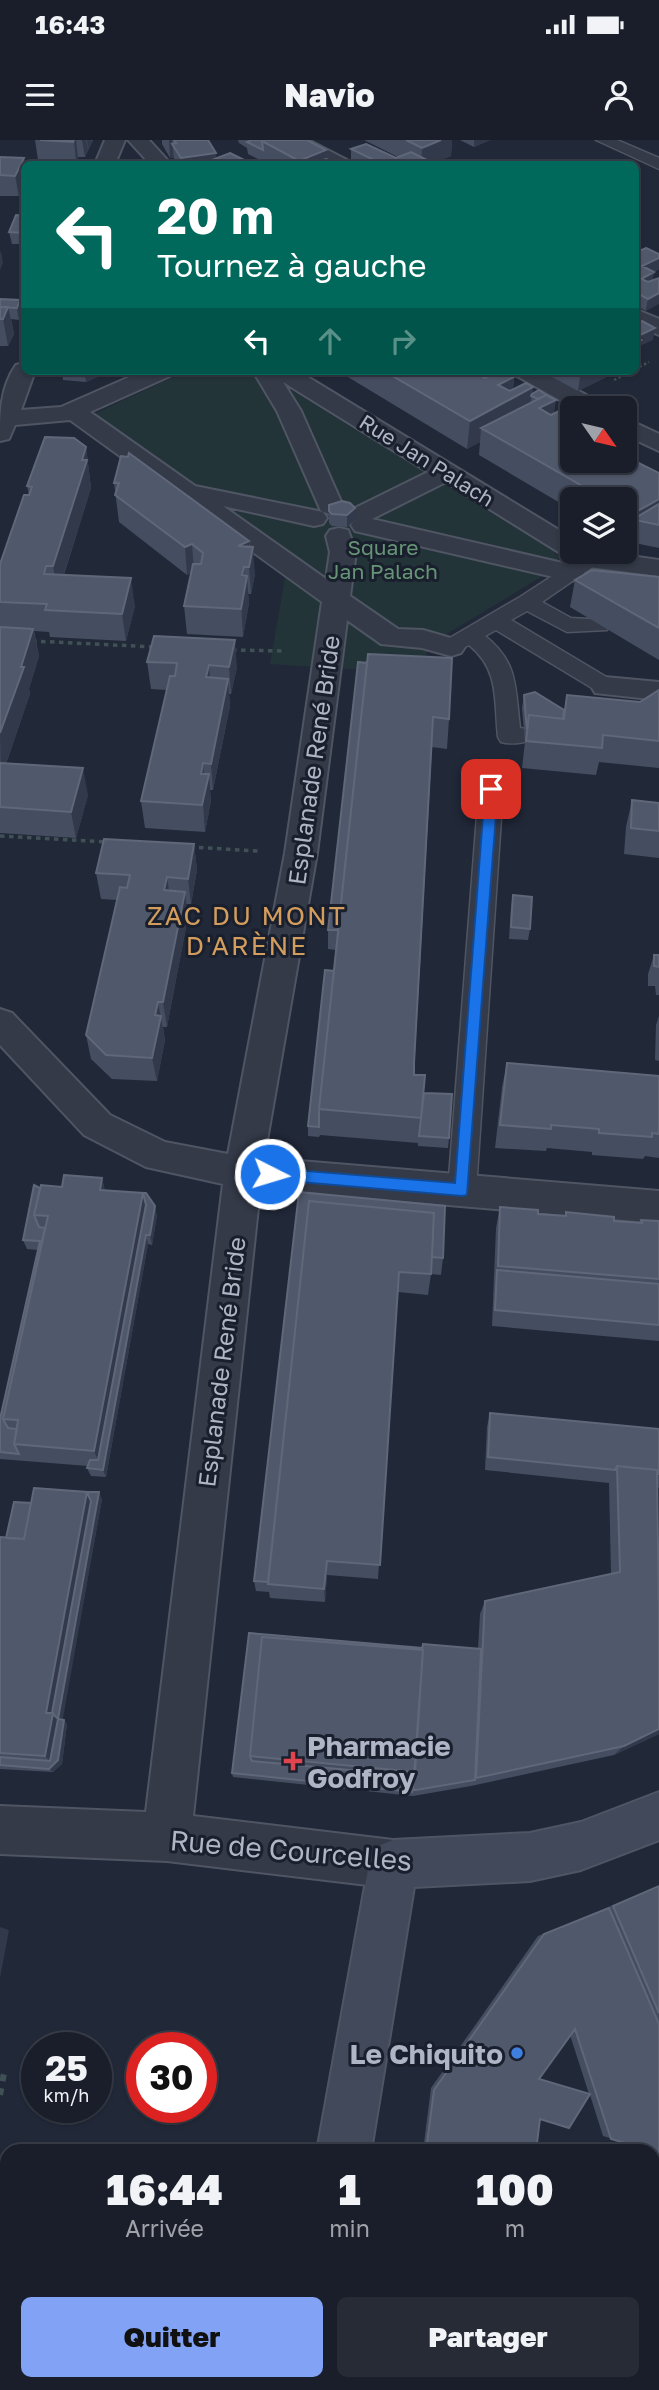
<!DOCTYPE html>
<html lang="fr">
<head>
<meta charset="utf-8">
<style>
	body { margin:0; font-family:"Golos Text",sans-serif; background:#262b36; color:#f1f3f6; height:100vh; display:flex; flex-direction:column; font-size:26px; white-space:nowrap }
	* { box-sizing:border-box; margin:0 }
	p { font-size:23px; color:#9fa2a8 }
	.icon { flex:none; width:38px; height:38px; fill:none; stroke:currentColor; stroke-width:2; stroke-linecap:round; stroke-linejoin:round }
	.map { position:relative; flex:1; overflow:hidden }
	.drawer { position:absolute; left:0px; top:2004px; width:660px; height:247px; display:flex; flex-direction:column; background:#191e2a; border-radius:21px 21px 0 0; box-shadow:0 2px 5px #0004,0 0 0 2px #373c47 }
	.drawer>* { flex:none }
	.guide { position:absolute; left:21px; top:21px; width:618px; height:214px; border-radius:10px; box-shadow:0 2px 5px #0004,0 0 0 2px #373c47; background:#00695c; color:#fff; overflow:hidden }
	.needle { width:46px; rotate:124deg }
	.buttons { position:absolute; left:560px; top:256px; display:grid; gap:14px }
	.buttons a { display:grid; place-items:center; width:77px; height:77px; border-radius:10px; background:#191e2a; box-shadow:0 2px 5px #0004,0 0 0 2px #373c47; font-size:35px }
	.speed { position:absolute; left:21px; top:1892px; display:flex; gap:14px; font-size:35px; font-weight:700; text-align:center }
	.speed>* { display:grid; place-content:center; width:91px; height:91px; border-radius:50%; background:#191e2a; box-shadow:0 2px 5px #0004,0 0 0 2px #373c47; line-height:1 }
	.speed small { font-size:18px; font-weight:400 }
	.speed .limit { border:10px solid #d22; background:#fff; color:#111 }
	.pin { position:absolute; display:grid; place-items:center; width:60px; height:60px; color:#fff; margin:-30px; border-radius:14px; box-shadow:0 4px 10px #0006 }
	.me { position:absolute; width:77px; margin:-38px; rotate:95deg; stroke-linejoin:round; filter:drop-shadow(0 0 5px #0008) }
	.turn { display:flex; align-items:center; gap:24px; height:147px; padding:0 21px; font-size:32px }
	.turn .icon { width:91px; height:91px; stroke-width:2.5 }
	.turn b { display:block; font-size:49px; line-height:60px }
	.lanes { display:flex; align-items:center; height:66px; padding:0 21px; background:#0003; justify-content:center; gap:35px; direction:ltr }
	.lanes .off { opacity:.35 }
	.eta { display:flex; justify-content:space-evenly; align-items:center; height:119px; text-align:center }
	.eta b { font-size:42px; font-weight:800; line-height:49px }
	.button { display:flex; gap:14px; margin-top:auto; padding:14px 21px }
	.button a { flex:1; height:80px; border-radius:10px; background:#82a2f6; color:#111; font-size:28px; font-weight:800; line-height:80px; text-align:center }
	.button a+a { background:#262b36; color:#f1f3f6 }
	.status { display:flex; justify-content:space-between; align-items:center; height:49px; padding:0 35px; background:#191e2a; direction:ltr }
	.status svg { height:19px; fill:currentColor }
	header { display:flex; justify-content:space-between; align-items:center; height:91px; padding:0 21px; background:#191e2a; font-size:32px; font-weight:800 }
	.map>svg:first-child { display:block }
</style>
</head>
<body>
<div class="status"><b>16:43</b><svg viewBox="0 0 49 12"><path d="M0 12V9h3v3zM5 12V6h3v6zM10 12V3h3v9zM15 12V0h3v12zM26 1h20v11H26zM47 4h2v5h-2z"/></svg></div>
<header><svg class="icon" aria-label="menu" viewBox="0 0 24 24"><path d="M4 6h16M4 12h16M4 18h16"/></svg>Navio<svg class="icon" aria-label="person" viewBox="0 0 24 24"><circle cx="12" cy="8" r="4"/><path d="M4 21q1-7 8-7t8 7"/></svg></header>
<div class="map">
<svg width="659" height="2250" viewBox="0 0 659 2250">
	<rect width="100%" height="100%" fill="#212838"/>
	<path fill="#233439" d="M186,231H260L553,411L558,416L559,426L432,503L426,514L431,525L446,535L270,524L288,420L92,275Z"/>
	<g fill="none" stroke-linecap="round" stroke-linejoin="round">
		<defs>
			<path id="lane" d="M596,0H617L659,18V29Z
				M590,414L597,416L600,420L597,424L542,462L571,478L607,480L610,485L607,490L567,492L527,471L511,480L613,541L616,546L613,551L605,553L597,551L496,490L485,496C519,523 515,548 520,588L533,590L536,595L533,600C522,603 512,605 501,602L498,597C494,561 500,530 469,505L451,514L443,512L440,507L443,502L520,457L583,416Z
				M491,641L499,643L503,649L476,1050L472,1059L462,1062L452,1059L448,1050L479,649L483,643Z"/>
			<path id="street" d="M105,0H125L115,24H95Z
				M128,0H149L171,24H150Z
				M283,0H308L347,20L350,24H326L286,4Z
				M635,169L659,179V195L635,185Z
				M24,223V231H35L21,270L61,267L143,231H174L170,236L90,272L195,346L323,372L327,378L323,384L314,386L223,366L326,439L330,412L326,396L330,390L339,388L348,390L356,412L350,456L398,489L423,490L461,501L465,507L461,513L451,516L422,508L381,504L347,480L317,713L264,1018L659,1051V1083L260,1049L193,1676L393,1700L410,1707L417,1724L410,1741L393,1748L167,1721L0,1714V1666L146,1672L223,1044L146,1027L84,995L0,905V869L12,873L110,975L165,1002L228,1014L285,713L322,462L70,280L15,285L9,299L0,301C0,274 0,248 16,225Z
				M253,231H298L572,398V411H595L659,420V436L581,426L446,342L372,379L580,427L584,433L580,439L571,441L355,391L351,385L354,380L349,374L353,369L428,332L283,242L301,271L343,366L339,371L330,374L321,371L277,271Z
				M513,231H542L601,263L604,268H574L517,236Z
				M625,278L659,294V311L625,295Z
				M605,537L659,542V560L595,553L591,546L595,539Z"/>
			<path id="secondary" d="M659,1652V1700L581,1730L530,1741L414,1747L371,2011H317L369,1724L376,1707L393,1700L530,1693L581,1682Z
				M275,2244H333L332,2250H274Z"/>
		</defs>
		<use href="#lane" stroke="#4f5563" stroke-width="3"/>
		<use href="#street" stroke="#4f5563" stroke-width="4"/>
		<use href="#secondary" stroke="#4f5563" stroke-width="4"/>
		<path stroke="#405156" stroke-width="2.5" stroke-dasharray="2.5 2.5" stroke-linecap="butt" d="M635,229L649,222
			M614,240L632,231"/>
		<path stroke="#405156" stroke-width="3.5" stroke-dasharray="4.5 4.5" stroke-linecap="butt" d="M32,501L156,507
			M232,510L286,511
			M0,696L107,702
			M190,707L258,711"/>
		<path stroke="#405156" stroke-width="6" stroke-dasharray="7 7" stroke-linecap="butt" d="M0,1955L4,1933"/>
		<use href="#lane" fill="#343a48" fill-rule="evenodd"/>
		<use href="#street" fill="#343a48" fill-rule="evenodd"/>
		<use href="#secondary" fill="#42495b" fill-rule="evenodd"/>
	</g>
	<path fill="#454d60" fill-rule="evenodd" d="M35,0H93L85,17H78L76,22L38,20Z
		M162,0H208L216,13V18L252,24H174V18H170L162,4Z
		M238,0H307L326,19L335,23V24H268L248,14L247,8L239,3Z
		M364,0H452L451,16L433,23L435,24H359L351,21V9L396,18L398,17Z
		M460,0H490L474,7Z
		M0,17L24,18L25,24L24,44L19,56H0Z
		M24,76V104H12L9,92Z
		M635,112L659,129L654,132L646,171L635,165Z
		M0,159L20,160L22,172L19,180L11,179L14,194L8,206H0Z
		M62,231H111L86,242L63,240Z
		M338,231H473L485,238L514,237L513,250L533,247L532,254L554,273L572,320L636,305L633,320L659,333V408L625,401V359H572V370L479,315L480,302L467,309Z
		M541,231H618L578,251Z
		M86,307L91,348L64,435L135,466L126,501L50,497L49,492L34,491L39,516L29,549L30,554L6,624L88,655L76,698L0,693V424L29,354L27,346Z
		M121,316L249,401L255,434L251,454H248L249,463L243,497L187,494L184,466L191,433L187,435L119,382L114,343Z
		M329,365L355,368V380L347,387L332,386L329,383Z
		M659,437V520L570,467L575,440Z
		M147,522L237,527L231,554H229L230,566L213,650H210L211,661L205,692L145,688L141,661L167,550L151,549Z
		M358,522L449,579L447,609L432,607L414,935L421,978L449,998L448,1008L418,1006V1003L320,995L319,997L308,996V986L334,831L336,810L328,809V790Z
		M659,550V628L599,622L596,635L522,628L525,602L522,568L524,555L564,570L567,555L640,562Z
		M632,660L659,663V718L624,714L626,687Z
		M194,704L197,730L191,764H186L188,777L167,887H163L165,900L157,941L112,939L91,919L86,895L117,760L101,759L96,733Z
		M513,755L530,789L528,800L509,799L511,767Z
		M654,815H659V855H656L655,846H648V834Z
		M659,876V921L655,920L656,885Z
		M507,923L659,936V1018L645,1016L643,1019L592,1015V1012L547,1008L546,1011L495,1008L502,947Z
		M102,1038L105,1051L157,1075L152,1105L148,1104L106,1337L91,1336L87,1328L88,1326L0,1319V1279L38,1110L27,1109L23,1100L40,1048L62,1047Z
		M299,1052L443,1118L441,1135L431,1134L428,1155L398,1152L378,1439L327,1435L325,1462L270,1458L269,1452L256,1451L254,1441Z
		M500,1067L538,1074L565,1076L566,1072L614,1081L640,1083L641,1080L659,1081V1201L492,1186L496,1088Z
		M490,1273L659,1289V1348L657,1347L659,1594L614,1615L471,1646L413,1656L233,1637L232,1633L249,1493L422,1508L423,1504L478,1509L480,1474L485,1461L611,1434L609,1343L485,1330L487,1287Z
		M87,1352L88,1355L102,1359L62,1580L67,1584L62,1624L53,1632L0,1629V1397L6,1398L31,1363Z
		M659,1746V2124L653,2123V2011H646V2009L603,1996L590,1955L540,1979L536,2011H423L431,1948L538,1796ZM570,1895L589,1954L539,1939Z
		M389,2244H527L555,2250H389Z
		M598,2244H641V2250H598Z"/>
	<path fill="#32394b" d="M74,0H76L78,17L76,22Z
		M82,0H86L88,10L85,17Z
		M87,0H91L92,2L88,10Z
		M169,0H172L174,18H170Z
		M441,0H452L451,16L430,24H421L422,8Z
		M474,0H490L474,7Z
		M326,10V24H299V21Z
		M216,13L217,24L204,23V24H181V18Z
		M24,18L25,24L24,44L19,56L15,36Z
		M1,111L3,123L0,130V113Z
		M659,118V129L640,138L642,126Z
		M654,132L652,144L641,139Z
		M659,153V164L646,171L648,159Z
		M20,160L22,172L19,180L17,168Z
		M8,167L14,194L8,206L3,179Z
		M655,188L653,200L640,206L637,221L635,222V198Z
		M84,231H111L86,242Z
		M581,231H618L578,251Z
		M514,237L512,258L533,247L529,274L481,288L480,302L467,309L470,281L498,245Z
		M539,260H556L552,288L535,296Z
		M572,277V302L563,282Z
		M636,305L631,332L625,320V311Z
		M86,307L91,348L58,453L53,426Z
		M659,359V385L635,380L636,372Z
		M355,368V380L347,387V375Z
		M249,401L250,423L253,407L255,434L251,454L249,427H244L245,446L247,436L249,463L243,497L238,406Z
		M192,404L194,432L187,435L185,407Z
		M131,438L135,466L126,501L122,474Z
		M33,489L39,516L29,549L30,554L1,638L0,593Z
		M235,500L237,527L231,554L229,527Z
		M209,525L211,552L206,537Z
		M228,539L230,566L213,650L211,624Z
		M203,623L205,650L209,634L211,661L205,692L201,634Z
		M83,628L88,655L76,698L71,672Z
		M194,704L197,730L191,764L188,739Z
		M167,737L171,763L164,750Z
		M185,752L188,777L167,887L163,862Z
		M158,862L165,900L157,941L152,918L155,875Z
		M102,1038L107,1060L100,1050Z
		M143,1053L148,1074L101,1327L94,1311Z
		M155,1066L157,1075L152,1105L150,1095Z
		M146,1095L148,1104L106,1337L103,1330Z
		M87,1352L94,1368L56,1577L62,1584L64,1580L67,1584L62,1624L53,1632L49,1629L53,1624L45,1616L46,1573Z
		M99,1352L102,1359L62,1584L58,1579Z
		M327,1421V1435L325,1462L324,1449Z
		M659,1589V1594L614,1615L624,1606Z
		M0,1787L9,1790L0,1838Z"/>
	<path fill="#50586b" stroke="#5f6779" stroke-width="2" d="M40,0H74L73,2Z
		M174,0H208L216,13L181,18L172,4L176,3Z
		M252,0H266L262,1L263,10L247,2Z
		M266,0H307L326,10L299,21L262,1Z
		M406,0H441L422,8Z
		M366,4L396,18L411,12L435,24H382L351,9Z
		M230,13L252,24H208L204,23Z
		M0,17L24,18L15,36L0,35Z
		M326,19L335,23L331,24H312Z
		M16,75L24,76V93L9,92Z
		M646,108L659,114V118L642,126L654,132L641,139L648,142L659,138V153L648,159L635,152V112H637Z
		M0,159L20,160L17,168L0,167Z
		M0,167H8L3,179H0Z
		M642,181L655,188L636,197H635V184Z
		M635,197L641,200L635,203Z
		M384,231H473L485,238L499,231H504L514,237L498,245L510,251L526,243L533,247L470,281Z
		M539,250L548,256L546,255L538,259L531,256L532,254Z
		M546,255L556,260L539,268L551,275L567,267L572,269V277L563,282L572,287V320H625V316L659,333V359L636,372L627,371L625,370V359H605L481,288Z
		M45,297L74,298L86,307L82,320H87L53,426H46L44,434L131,438L122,474L45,470L47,464L0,462V424L24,355H29L32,347L27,346Z
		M626,299L636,305L625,311V300Z
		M129,313L249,401L238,406L253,407L249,427H244L242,435L247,436L241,469L184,466L193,424H201L203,413L192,404L185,407L115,355L119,343H114L121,316L128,317Z
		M342,361L350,363L355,368L347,375L332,374L329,371V365Z
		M659,364V385L626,378H635Z
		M592,430L659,437V488L575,440Z
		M0,487L33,489L21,527H24L0,593Z
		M154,496L235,500L229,527L209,525L206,537L228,539L211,624L203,623L201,634H209L202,665L141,661L170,536H175L177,523L147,522Z
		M368,514L452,518L449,579L433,577L414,923V935H425L421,978L319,969Z
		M358,522L367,523L338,790H328Z
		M659,550V601L603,595L602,608L526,601L529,575L564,579L567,555L640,562Z
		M535,552L564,570L563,579L529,575L527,590L524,555Z
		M0,623L83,628L71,672L0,667Z
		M632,660L659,663V691L631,688Z
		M104,699L194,704L188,739L167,737L164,750L185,752L163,862H158L155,875L161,876L152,918L106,915L86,895L120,747L127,748L130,735L96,733Z
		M513,755L532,757L530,789L511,787Z
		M654,815H659V827L654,826Z
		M325,830L334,831L319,969V987L308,986Z
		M507,923L659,936V994L652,993V997L599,993V989L551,985V989L500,985Z
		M424,953L452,954L449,998L419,996Z
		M64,1035L102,1038L100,1050L143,1053L94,1311L14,1304L18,1280L3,1279L48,1076L34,1075L41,1045L62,1047Z
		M34,1045L40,1048L34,1075L39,1087L45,1088L3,1279L8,1288L17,1289L14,1304L19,1314L0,1312V1279L40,1101L23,1100Z
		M299,1052L445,1066L443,1118L432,1117L434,1073L309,1061L268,1442L254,1441Z
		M143,1053H146L155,1066L150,1095H146L103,1330L87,1328L90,1320H98L146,1065Z
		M309,1061L434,1073L431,1134L399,1132L380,1425L327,1421L324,1449L268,1444Z
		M500,1067L538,1070V1074L566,1076V1072L614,1077V1081L642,1083L641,1080L659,1081V1139L498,1126Z
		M497,1130L659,1144V1185L495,1170Z
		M490,1273L659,1289V1334H657V1330L617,1326L615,1330L488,1317Z
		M617,1326L657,1330L659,1478V1589L624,1606L476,1638L485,1461L620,1432Z
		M34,1348L87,1352L46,1573H53L45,1616L0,1613V1397L24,1399Z
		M89,1352H99L58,1579L52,1573L91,1361L88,1355Z
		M14,1362L31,1363L24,1399L6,1398Z
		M249,1493L422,1508V1510L262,1497L250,1616L252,1621L414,1636L412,1652L232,1633Z
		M262,1497L423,1510L415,1632L250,1616Z
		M423,1504L481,1509L475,1640L416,1650L413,1649L423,1510H422Z
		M58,1579L64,1580L58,1620L49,1629L0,1625V1617L50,1621Z
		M659,1746V1873L613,1766Z
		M609,1768L659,1884V2124L653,2123L656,2012L611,1999L575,1889L539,1939L590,1954L569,1988L540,1979L536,2011H426L434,1950L544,1794Z
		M393,2244H497V2247L512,2250H392Z
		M607,2244H641V2250H607Z"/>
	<path fill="#1a73e8" stroke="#114b97" stroke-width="2" d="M491,645L498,649L467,1055L462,1056L265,1039L262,1034L270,1028L455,1043L485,649Z"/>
	<path fill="#e0444e" stroke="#1a1f2d" stroke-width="2.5" d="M289.5 1610.5h7v7h7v7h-7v7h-7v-7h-7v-7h7z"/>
	<circle fill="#3f7fe0" stroke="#1a1f2d" stroke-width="2.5" cx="517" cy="1913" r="7"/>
	<g text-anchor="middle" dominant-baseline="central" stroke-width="6" stroke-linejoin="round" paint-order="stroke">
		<g font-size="21" fill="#afb5c5" stroke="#1a1f2d">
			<text transform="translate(427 320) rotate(32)">Rue Jan Palach</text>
		</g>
		<g font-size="21" fill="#669576" stroke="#1a1f2d">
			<text x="383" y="407">Square<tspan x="383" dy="24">Jan Palach</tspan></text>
		</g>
		<g font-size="24" fill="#afb5c5" stroke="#1a1f2d">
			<text transform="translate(313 620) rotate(-82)">Esplanade René Bride</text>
			<text transform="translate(221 1222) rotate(-83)">Esplanade René Bride</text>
		</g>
		<g font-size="26" letter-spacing="2" fill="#d29d5d" stroke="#1a1f2d">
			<text x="247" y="775">ZAC DU MONT<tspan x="247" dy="30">D'ARÈNE</tspan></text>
		</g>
		<g font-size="28" font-weight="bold" fill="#afb5c5" stroke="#1a1f2d" text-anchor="start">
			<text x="307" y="1605">Pharmacie<tspan x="307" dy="32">Godfroy</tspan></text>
			<text x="503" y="1913" text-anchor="end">Le Chiquito</text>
		</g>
		<g font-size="28" fill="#afb5c5" stroke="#1a1f2d">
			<text transform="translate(291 1710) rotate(5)">Rue de Courcelles</text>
		</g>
	</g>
</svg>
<div class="buttons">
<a><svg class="needle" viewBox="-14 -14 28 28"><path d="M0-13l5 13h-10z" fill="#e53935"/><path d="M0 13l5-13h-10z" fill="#9fa2a8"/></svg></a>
<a><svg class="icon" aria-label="layers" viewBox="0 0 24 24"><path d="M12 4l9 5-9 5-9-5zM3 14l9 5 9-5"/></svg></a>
</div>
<div class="speed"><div>25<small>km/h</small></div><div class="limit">30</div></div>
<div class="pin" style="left:491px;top:649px;background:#d93025"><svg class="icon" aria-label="arrive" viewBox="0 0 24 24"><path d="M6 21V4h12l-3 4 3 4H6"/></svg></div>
<svg class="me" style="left:270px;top:1034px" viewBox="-20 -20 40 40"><circle r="17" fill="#1a73e8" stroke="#fff" stroke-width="3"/><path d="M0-11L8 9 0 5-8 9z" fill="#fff"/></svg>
<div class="guide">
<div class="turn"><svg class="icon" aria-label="left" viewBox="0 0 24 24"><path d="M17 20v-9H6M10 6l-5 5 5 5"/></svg><div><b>20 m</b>Tournez à gauche</div></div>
<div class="lanes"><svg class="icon" aria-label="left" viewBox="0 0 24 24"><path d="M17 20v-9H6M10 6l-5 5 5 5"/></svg><svg class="icon off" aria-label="ahead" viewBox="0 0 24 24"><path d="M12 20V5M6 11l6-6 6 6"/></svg><svg class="icon off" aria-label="right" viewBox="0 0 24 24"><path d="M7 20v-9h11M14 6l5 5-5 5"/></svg></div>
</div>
<section class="drawer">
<div class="eta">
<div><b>16:44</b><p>Arrivée</p></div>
<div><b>1</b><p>min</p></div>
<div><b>100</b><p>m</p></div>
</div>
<div class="button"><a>Quitter</a><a>Partager</a></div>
</section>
</div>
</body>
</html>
